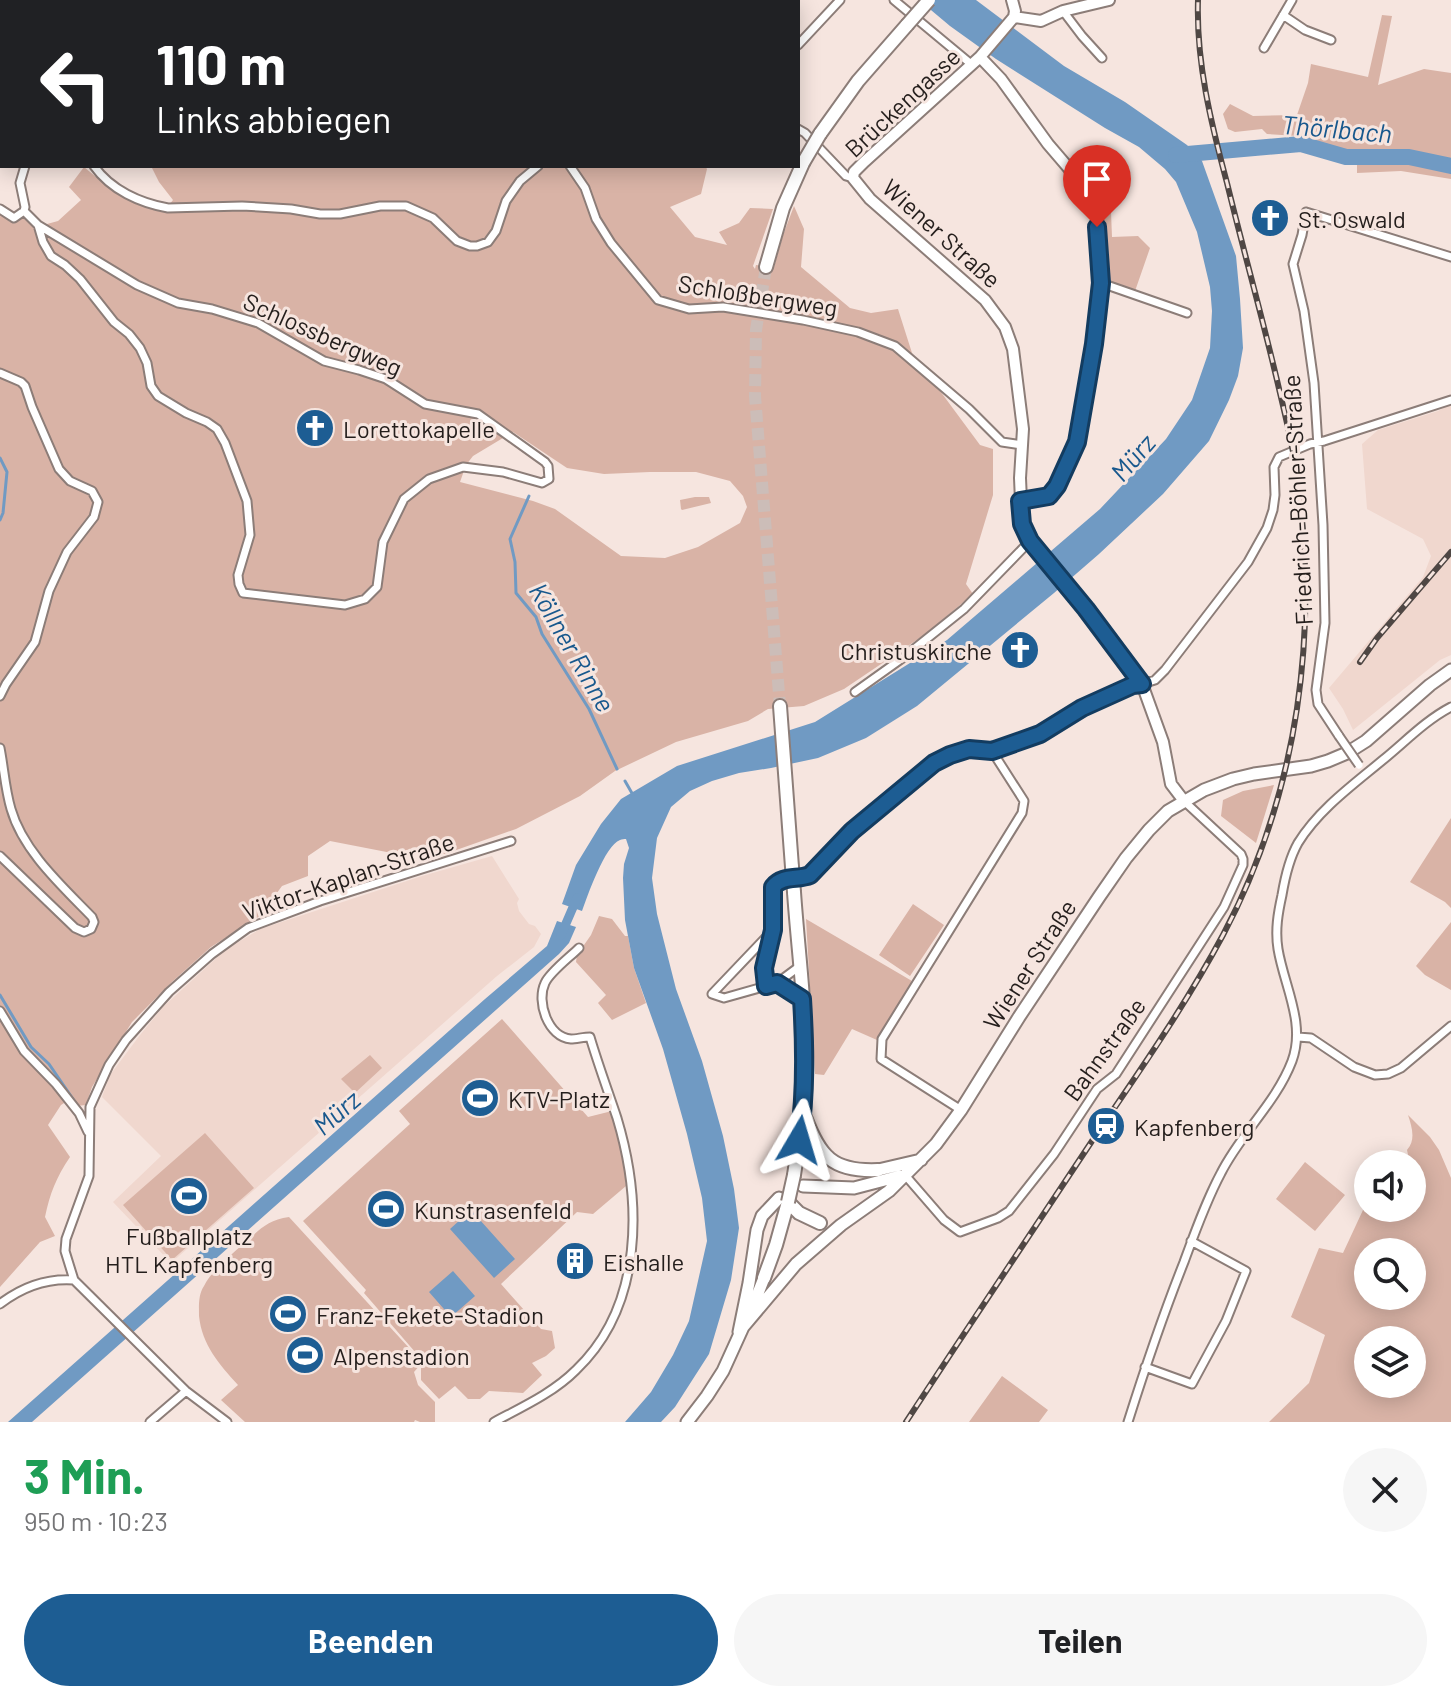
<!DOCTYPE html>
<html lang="de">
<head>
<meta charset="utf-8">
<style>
	body { margin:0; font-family:Barlow,sans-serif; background:#f6f6f6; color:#202124; height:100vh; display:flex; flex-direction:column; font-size:30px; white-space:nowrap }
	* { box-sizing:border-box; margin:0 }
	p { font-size:26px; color:#757577 }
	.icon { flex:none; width:44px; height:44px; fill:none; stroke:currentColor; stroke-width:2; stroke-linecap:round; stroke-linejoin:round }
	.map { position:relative; height:1422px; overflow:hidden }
	.drawer { display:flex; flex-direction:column; background:#fff; flex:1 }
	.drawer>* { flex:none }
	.guide { position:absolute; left:0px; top:0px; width:800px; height:168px; box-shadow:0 4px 20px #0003; background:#202124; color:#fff; overflow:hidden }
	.tools { position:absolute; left:1354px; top:1150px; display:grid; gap:16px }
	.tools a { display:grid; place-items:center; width:72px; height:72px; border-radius:50%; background:#fff; box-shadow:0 4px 20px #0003; font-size:40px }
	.pin { position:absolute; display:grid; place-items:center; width:68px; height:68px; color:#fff; margin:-82px -34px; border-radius:50% 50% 50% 0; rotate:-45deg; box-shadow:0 0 8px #0007 }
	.pin .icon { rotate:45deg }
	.me { position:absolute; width:88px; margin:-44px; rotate:7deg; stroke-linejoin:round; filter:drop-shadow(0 0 6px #0008) }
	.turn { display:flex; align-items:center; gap:28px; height:168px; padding:0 24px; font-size:36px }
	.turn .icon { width:104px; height:104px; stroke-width:2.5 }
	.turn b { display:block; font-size:56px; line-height:68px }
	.round { display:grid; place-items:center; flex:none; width:84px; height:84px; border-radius:42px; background:#f6f6f6 }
	.head { display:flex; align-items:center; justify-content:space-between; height:136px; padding:0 24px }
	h1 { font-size:48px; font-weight:700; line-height:60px; color:#1e9e55 }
	.action { display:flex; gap:16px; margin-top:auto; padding:16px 24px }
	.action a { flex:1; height:92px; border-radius:48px; background:#1d5d93; color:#fff; font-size:32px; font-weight:700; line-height:92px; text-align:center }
	.action a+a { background:#f6f6f6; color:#202124 }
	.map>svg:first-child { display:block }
</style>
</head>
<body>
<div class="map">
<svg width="1451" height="1422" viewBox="0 0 1451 1422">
	<rect width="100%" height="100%" fill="#f6e5df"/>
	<path fill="#f0d7ce" d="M1451,404V655L1440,660L1353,730L1343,709L1329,688L1423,577L1431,556L1423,539L1367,509L1362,444L1378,430L1438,411Z
		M492,856L519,899L517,903L519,911L529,924L535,926L541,934L534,947L497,976L171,1263L113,1202L161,1156L102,1097L110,1075L140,1035L163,1007L225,950L260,929L422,876Z"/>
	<path fill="#d9b3a6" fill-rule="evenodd" d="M1382,15L1392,16L1378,85L1424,69L1451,73V179L1401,171L1357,173V150H1339L1298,136L1267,134L1262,129L1235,132L1228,129L1223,114L1230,104L1253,116L1297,115L1308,83L1311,64L1368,77Z
		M151,166H705L707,169L701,194L670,207L695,237L727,245L719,232L739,223L750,208L773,209L753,266L755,269L756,265L774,267L783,235L794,206L804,229L801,267L850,308L871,313L898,309L912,353L980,445L993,449V495L966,584L973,594L927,633L844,689L804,706L768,709L748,721L676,742L615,771L580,796L516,829L445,854H397L330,841L308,856V876L282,886L260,916L211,947L173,981L132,1022L92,1087L86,1105L76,1106L72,1098L61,1105L48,1125L70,1157C56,1178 50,1193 45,1217L55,1236L40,1242L0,1287V213L10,222L27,217L36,227L58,221L81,200L69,187L84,167L113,191L165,210L173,200L159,182ZM513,432L567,468L604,474L650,472H696L730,481L743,496L747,507L740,523L698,547L665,558L621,556L555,509L533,501L460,482L466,465L473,456Z
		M1099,206L1111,212L1112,237L1138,236L1150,248L1134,294L1105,285Z
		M695,497H709L711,503L682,510L681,509L680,500Z
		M1274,785L1256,843L1221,816L1223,800L1243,791Z
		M1451,818V908L1445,902L1410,882Z
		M913,904L944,925L910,976L879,955Z
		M599,916L612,919L625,936H628L634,968L646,1003L612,1020L598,1003L606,995L576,962L577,955L591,935Z
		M806,919L912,981L877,1040L852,1029L824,1075L815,1074Z
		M1451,922V990L1425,975L1416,966Z
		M502,1019L588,1117L612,1111L623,1160L626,1186L593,1214L577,1212L501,1284L541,1329L552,1331L555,1348L546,1356L532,1363L542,1375L523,1393L489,1391L480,1399H468L455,1386L439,1399L421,1380V1364L414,1372L418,1385L435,1402V1422H420L415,1420L414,1422H245L221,1400L238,1385C219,1364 202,1345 199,1316C199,1306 198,1295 204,1286C212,1270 229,1257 242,1245C259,1231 266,1220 289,1217L422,1362V1360L364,1293L366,1290L303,1221L410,1124L399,1111Z
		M370,1055L382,1068L355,1093L341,1079Z
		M1408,1115L1430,1137L1439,1150L1451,1178V1422H1269L1309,1383L1325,1335L1291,1317L1319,1248L1343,1253L1363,1210L1368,1208H1412V1164H1410L1407,1150C1416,1140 1412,1127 1408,1115ZM1368,1252H1412V1296H1368ZM1368,1340H1412V1384H1368Z
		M205,1133L254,1188L172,1260L123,1205Z
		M1305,1162L1345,1195L1315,1231L1276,1199Z
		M1002,1376L1048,1410L1039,1422H969Z"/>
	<path fill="#709ac3" d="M919,0H976L1064,66L1125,102L1187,145L1202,161L1236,256L1240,299L1243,348L1238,376L1229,400L1209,441L1163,494L1099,554L1054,593L917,706L866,738L818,758L771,768L739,773L712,781L690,791L671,807L657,838L652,878L657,914L676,989L702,1061L723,1136L734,1189L739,1228L731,1280L709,1354L675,1407L661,1422H625L651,1392L673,1355L689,1321L707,1241L702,1198L687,1134L663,1049L634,968L625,920L623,878L624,864L629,848L626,839C624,839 622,839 620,840C605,845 587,897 582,911L562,904L576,865L601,824L621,799L677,766L815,722L947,640L1100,509L1166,439L1192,400L1210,348L1212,311L1210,287L1197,232L1176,182L1165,169L1139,147L1105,128L996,59L950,26Z
		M557,921L576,927L569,943L559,954L32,1422H8L485,999L547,946Z
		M471,1210L515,1259L494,1278L450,1229Z
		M453,1271L475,1296L451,1317L429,1292Z"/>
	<path fill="#f6e5df" d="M1048,549L1074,581L1062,591L1035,559Z"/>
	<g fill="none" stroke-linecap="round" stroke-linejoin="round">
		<path stroke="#709ac3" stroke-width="3" d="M0,458L7,472L3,513L0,520
			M529,496L510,539L515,562L516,593L536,617L542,634L589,709L617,769
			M625,781L633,795
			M0,995L31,1047L49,1064L75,1102
			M171,1265L180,1274"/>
		<path stroke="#709ac3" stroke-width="9" d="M561,935L577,898"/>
		<path stroke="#709ac3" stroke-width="16" d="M1176,155L1301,144L1346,157H1409L1451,166"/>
		<path stroke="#ccbdb8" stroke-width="12" stroke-dasharray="12 6" stroke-linecap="butt" d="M766,267L756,330L755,396L780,706"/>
		<defs>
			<path id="street" d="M670,0L672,2
				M894,0L971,64
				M725,2L727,0
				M1063,11L1082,36L1102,58
				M1283,15L1305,30L1331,40
				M798,45L840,0
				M1264,48L1292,0
				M798,129L805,133L846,176L853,178
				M94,166C111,190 140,203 168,208L242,206L291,209L320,214H340L380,206H406L433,218L457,241L470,246H477L488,242L496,231L506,201L520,181L538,166
				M570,166L585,188L596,219L611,243L658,300L689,309L723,307L803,320L858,332L895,346L969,409L1002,442L1022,445
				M0,209L14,218L24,211
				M24,211L38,225L137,285L178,303L212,309L258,323L324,361L359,370L386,379L425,404L478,414L545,462L548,466L549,479L542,483L503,472L463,467L429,479L404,499L383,542L377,587L365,599L345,605L243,593L239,584L238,575L250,535L247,501L225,443L217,429L207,422L186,413L158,396L151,386L147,363L140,348L129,334L114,322L80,279L65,265L51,256L43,242L38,225
				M24,211L25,207L20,183L25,166
				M1101,283L1187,313
				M0,373L21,382L25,386L32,407L59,469L70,481L92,491L98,502L94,517L67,552L49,591L35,642L6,684L0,696
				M855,692L904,657L964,609L1030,541
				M1339,736L1318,704L1316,690L1325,623L1323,525L1314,383L1304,311L1293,264L1302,235L1306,212L1451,257
				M0,748C4,768 5,789 11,809C23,851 62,886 92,917L94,922L91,929L84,932L75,928L0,856
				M800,966L777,983L724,998L712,994L773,930L772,892L776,883L810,875L852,831L934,763L950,755L969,749L992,751L1040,734L1082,708L1133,685L1142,684L1155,680L1165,670L1248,562L1267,528L1273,510L1275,495L1274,467L1279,457L1310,444L1324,441L1451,400
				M777,983L802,999
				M766,986L764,968L773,930
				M0,1011L24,1051L56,1084L79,1113L88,1132
				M1298,1037L1311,1038L1354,1067L1375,1075L1388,1074L1401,1068L1451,1026
				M961,1110L881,1059L882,1039L1022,813L1024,801L992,751
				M905,1175L944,1220L960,1232L998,1218L1009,1211L1054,1154L1097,1089L1116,1074L1224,907L1243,865V859L1241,854L1184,801
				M0,1304C22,1287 46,1278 74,1280
				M1145,1367L1192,1384L1226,1321L1246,1271L1191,1241
				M150,1422L186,1391
				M227,1422L186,1391L74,1280L65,1251L66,1239L89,1176L90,1107L109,1065L126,1040L169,992L212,954L248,928L320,901L511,841
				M494,1422C522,1407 553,1393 576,1370C644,1305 642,1201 617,1118C608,1091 598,1064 590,1037C584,1037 576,1039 571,1039C548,1037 536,1002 545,983C550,972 570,957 579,948
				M1128,1422C1145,1368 1163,1315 1184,1262C1195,1232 1206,1201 1221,1173C1241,1133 1276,1103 1292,1061C1306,1023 1284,986 1278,949C1275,930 1278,913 1282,895C1285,877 1289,859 1298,843C1319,809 1354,784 1384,759C1406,741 1426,720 1451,707"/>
			<path id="secondary" d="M1012,0L1015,11L1014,17
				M1014,17L980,57L864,162L854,172L853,178L870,199L985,300L1005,327L1013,349L1023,429L1020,478L1022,524L1030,541L1101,629L1142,684L1163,742L1171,784L1184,801
				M1014,17L1041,21L1063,11L1109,0
				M980,57L1001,79L1048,144L1096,200L1101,283L1094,344L1077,442L1057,486L1049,496L1020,501"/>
			<path id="primary" d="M878,1170L921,1160
				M803,1186L854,1188L900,1176
				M749,1316L764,1278
				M739,1332L749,1283L757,1230L762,1216L779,1198
				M687,1422L707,1396L723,1371L743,1327L796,1264L841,1225L889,1191L936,1144L961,1110L1019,1017L1099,897L1126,858L1149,830L1168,811L1204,790L1233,779L1254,774L1311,766L1328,761L1347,753L1366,741L1430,685L1451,670"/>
			<path id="highway" d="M820,134L858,81L907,25
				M766,267L783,208L803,163
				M780,706L792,867
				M794,892C799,965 811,1040 803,1114C801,1134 797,1154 794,1175
				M805,1117C820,1156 832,1172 878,1170
				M788,1202L799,1213L820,1223
				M764,1278L776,1245L788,1202"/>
		</defs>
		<use href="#street" stroke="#8c7d78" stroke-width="11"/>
		<use href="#secondary" stroke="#8c7d78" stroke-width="14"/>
		<use href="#primary" stroke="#8c7d78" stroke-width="15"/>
		<use href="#highway" stroke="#8c7d78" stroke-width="16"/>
		<use href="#street" stroke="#fff" stroke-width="7"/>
		<use href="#secondary" stroke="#fff" stroke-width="10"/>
		<use href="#primary" stroke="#fff" stroke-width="11"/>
		<use href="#highway" stroke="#fff" stroke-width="12"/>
		<defs>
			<path id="rail" d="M1360,662L1377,638L1451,552
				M906,1422C968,1327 1031,1233 1094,1138C1139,1072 1185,1006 1223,935C1299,792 1320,629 1296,469C1292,443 1286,418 1280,393C1264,323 1244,253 1227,183C1211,123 1196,62 1198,0"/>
		</defs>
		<use href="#rail" stroke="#4f4744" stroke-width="6"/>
		<use href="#rail" stroke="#f6e5df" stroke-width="3" stroke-dasharray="9" stroke-linecap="butt"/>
		<defs>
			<path id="street-bridge" d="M1339,736L1359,765"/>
			<path id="highway-bridge" d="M907,25L929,0
				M803,163L820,134
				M792,867L794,892
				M788,1202L794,1175"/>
		</defs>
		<use href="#street-bridge" stroke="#8c7d78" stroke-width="11" stroke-linecap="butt"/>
		<use href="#highway-bridge" stroke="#8c7d78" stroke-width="16" stroke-linecap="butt"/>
		<use href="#street-bridge" stroke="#fff" stroke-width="7"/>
		<use href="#highway-bridge" stroke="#fff" stroke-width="12"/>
	</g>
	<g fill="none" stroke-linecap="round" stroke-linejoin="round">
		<defs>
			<path id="route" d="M799,1140C806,1093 805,1047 802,999L777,983L766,986L764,968L773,930V887C782,875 798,880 810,875L852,831L934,763L950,755L969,749L992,751L1040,734L1082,708L1133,685L1142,684L1086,609L1030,541L1022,524L1020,501L1049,496L1057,486L1077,442L1094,344L1101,283L1097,227"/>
		</defs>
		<use href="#route" stroke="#133c60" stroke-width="20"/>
		<use href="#route" stroke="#1d5d93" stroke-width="14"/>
	</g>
	<defs>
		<symbol id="church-disc" viewBox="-11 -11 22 22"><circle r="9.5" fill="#1d5d93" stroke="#f6e5df"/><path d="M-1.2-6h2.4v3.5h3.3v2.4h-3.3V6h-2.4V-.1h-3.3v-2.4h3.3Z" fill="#fff"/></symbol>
		<symbol id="stadium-disc" viewBox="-11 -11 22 22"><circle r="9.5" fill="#1d5d93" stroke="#f6e5df"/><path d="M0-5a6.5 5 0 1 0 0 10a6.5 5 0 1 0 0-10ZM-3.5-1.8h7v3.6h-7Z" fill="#fff"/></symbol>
		<symbol id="station-disc" viewBox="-11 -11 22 22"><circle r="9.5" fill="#1d5d93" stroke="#f6e5df"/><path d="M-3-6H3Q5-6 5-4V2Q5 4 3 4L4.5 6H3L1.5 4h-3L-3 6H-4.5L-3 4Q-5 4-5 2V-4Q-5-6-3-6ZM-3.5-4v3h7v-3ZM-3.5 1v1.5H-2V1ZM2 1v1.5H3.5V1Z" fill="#fff"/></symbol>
		<symbol id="building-disc" viewBox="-11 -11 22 22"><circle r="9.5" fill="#1d5d93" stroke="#f6e5df"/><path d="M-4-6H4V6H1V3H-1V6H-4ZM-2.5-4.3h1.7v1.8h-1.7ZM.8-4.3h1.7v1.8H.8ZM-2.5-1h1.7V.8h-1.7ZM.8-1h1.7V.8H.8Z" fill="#fff"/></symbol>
	</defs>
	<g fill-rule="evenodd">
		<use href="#church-disc" x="1248" y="196" width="44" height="44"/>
		<use href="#church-disc" x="293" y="406" width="44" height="44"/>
		<use href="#church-disc" x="998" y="628" width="44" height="44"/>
		<use href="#stadium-disc" x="458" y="1076" width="44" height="44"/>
		<use href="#station-disc" x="1084" y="1104" width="44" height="44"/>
		<use href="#stadium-disc" x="167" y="1174" width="44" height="44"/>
		<use href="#stadium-disc" x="364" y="1187" width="44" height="44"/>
		<use href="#building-disc" x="553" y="1239" width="44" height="44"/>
		<use href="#stadium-disc" x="266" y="1292" width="44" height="44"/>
		<use href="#stadium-disc" x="283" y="1333" width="44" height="44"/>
	</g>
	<g text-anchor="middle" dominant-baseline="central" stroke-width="6" stroke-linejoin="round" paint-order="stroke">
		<g font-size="24" fill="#241e1c" stroke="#f6e5df">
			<text transform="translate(902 102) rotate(-43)">Brückengasse</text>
			<text transform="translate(942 233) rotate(42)">Wiener Straße</text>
			<text transform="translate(758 295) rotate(9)">Schloßbergweg</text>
			<text transform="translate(323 334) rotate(24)">Schlossbergweg</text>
			<text transform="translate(1297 500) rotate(-93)">Friedrich-Böhler-Straße</text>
			<text transform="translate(348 876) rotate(-19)">Viktor-Kaplan-Straße</text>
			<text transform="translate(1029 964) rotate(-57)">Wiener Straße</text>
			<text transform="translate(1104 1049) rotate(-54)">Bahnstraße</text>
		</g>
		<g font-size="24" fill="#241e1c" stroke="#f6e5df" text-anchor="start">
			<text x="1298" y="218">St. Oswald</text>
			<text x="343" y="428">Lorettokapelle</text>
			<text x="992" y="650" text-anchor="end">Christuskirche</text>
			<text x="508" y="1098">KTV-Platz</text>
			<text x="1134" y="1126">Kapfenberg</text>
			<text x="414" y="1209">Kunstrasenfeld</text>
			<text x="189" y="1235" text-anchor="middle">Fußballplatz<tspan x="189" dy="28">HTL Kapfenberg</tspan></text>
			<text x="603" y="1261">Eishalle</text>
			<text x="316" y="1314">Franz-Fekete-Stadion</text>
			<text x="333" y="1355">Alpenstadion</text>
		</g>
		<g font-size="26" font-style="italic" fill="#18588d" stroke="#f6e5df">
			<text transform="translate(1337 128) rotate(5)">Thörlbach</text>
			<text transform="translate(1132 457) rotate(-49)">Mürz</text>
			<text transform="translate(573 647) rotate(60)">Köllner Rinne</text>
			<text transform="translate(336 1112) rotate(-41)">Mürz</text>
		</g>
	</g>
</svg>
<div class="tools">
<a><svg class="icon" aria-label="sound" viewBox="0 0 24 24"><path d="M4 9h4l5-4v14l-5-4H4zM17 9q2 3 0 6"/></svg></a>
<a><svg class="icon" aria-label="search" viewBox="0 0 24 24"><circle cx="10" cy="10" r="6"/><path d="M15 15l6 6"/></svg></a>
<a><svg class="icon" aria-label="layers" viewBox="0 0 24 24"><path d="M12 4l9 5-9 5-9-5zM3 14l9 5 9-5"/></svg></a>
</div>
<div class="pin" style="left:1097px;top:227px;background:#d93025"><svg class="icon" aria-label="arrive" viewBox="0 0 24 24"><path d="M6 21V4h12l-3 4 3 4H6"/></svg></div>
<svg class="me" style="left:799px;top:1140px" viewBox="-20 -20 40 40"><path d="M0-17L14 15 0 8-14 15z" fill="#1d5d93" stroke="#fff" stroke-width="4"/></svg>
<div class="guide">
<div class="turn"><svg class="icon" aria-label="left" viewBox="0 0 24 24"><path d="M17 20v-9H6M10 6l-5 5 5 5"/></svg><div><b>110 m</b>Links abbiegen</div></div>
</div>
</div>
<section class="drawer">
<div class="head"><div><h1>3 Min.</h1><p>950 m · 10:23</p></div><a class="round"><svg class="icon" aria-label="close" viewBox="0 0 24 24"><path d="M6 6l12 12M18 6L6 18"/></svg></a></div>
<div class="action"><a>Beenden</a><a>Teilen</a></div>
</section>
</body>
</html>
